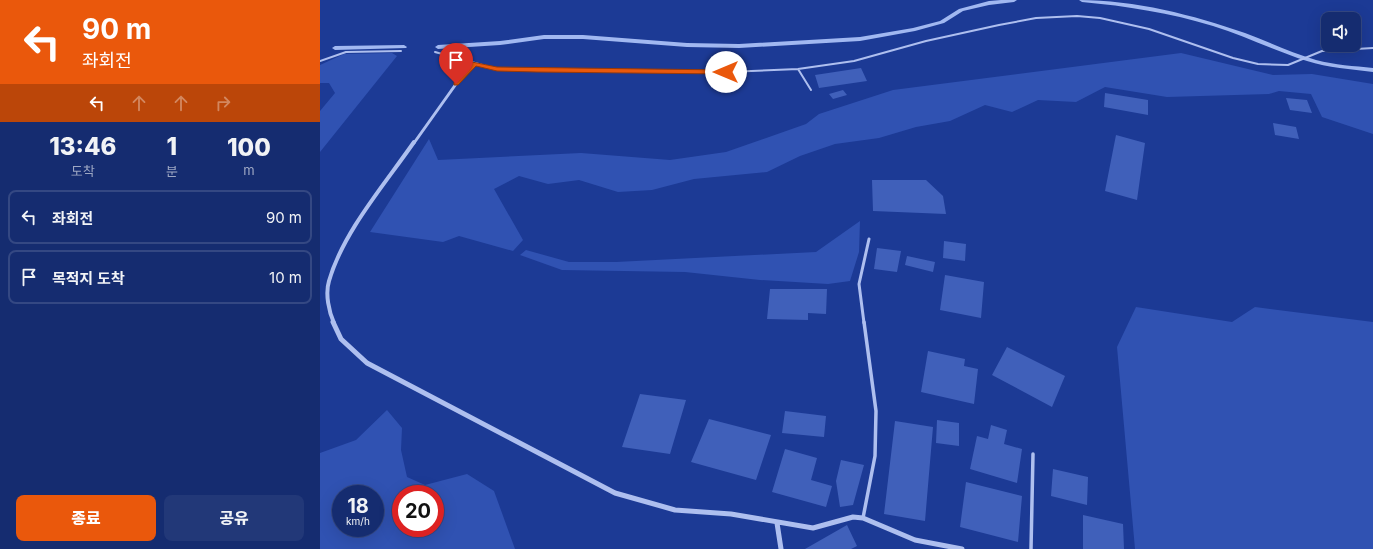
<!DOCTYPE html>
<html lang="ko">
<head>
<meta charset="utf-8">
<style>
	body { margin:0; font-family:Inter,"Noto Sans KR",sans-serif; background:#223878; color:#f1f3f6; height:100vh; display:flex; flex-direction:column; font-size:15px; white-space:nowrap }
	* { box-sizing:border-box; margin:0 }
	p { font-size:13px; color:#9da7c3 }
	.icon { flex:none; width:22px; height:22px; fill:none; stroke:currentColor; stroke-width:2; stroke-linecap:round; stroke-linejoin:round }
	.map { position:relative; flex:1; overflow:hidden }
	.panel { display:flex; flex-direction:column; background:#152c70; width:320px }
	.panel>* { flex:none }
	.banner { background:#ea580c; color:#fff; overflow:hidden }
	.tools { position:absolute; left:1001px; top:12px; display:grid; gap:8px }
	.tools a { display:grid; place-items:center; width:40px; height:40px; border-radius:8px; background:#152c70; box-shadow:0 4px 16px #0002,0 0 0 1px #344883; font-size:20px }
	.speed { position:absolute; left:12px; top:485px; display:flex; gap:8px; font-size:20px; font-weight:700; text-align:center }
	.speed>* { display:grid; place-content:center; width:52px; height:52px; border-radius:50%; background:#152c70; box-shadow:0 4px 16px #0002,0 0 0 1px #344883; line-height:1 }
	.speed small { font-size:10px; font-weight:400 }
	.speed .limit { border:6px solid #d22; background:#fff; color:#111 }
	.pin { position:absolute; display:grid; place-items:center; width:34px; height:34px; color:#fff; margin:-41px -17px; border-radius:50% 50% 50% 0; rotate:-45deg; box-shadow:0 0 4px #0007 }
	.pin .icon { rotate:45deg }
	.me { position:absolute; width:44px; margin:-22px; rotate:270deg; stroke-linejoin:round; filter:drop-shadow(0 0 3px #0008) }
	.turn { display:flex; align-items:center; gap:14px; height:84px; padding:0 16px; font-size:18px }
	.turn .icon { width:52px; height:52px; stroke-width:2.5 }
	.turn b { display:block; font-size:28px; line-height:34px }
	.lanes { display:flex; align-items:center; height:38px; padding:0 16px; background:#0003; justify-content:center; gap:20px; direction:ltr }
	.lanes .off { opacity:.35 }
	.eta { display:flex; justify-content:space-evenly; align-items:center; height:68px; text-align:center }
	.eta b { font-size:24px; font-weight:800; line-height:28px }
	.cta { display:flex; gap:8px; margin-top:auto; padding:8px 16px }
	.cta a { flex:1; height:46px; border-radius:8px; background:#ea580c; color:#fff; font-size:16px; font-weight:800; line-height:46px; text-align:center }
	.cta a+a { background:#223878; color:#f1f3f6 }
	ul { padding:0; list-style:none }
	li { display:flex; align-items:center; gap:12px; height:54px; margin:0 8px 6px; padding:0 8px; border:2px solid #344883; border-radius:8px }
	li div { flex:1 }
	li b { display:block; font-size:15px }
	li em { font-style:normal }
	main { display:flex; flex:1; min-height:0 }
	.map>svg:first-child { display:block }
</style>
</head>
<body>
<main>
<section class="panel">
<div class="banner">
<div class="turn"><svg class="icon" aria-label="left" viewBox="0 0 24 24"><path d="M17 20v-9H6M10 6l-5 5 5 5"/></svg><div><b>90 m</b>좌회전</div></div>
<div class="lanes"><svg class="icon" aria-label="left" viewBox="0 0 24 24"><path d="M17 20v-9H6M10 6l-5 5 5 5"/></svg><svg class="icon off" aria-label="ahead" viewBox="0 0 24 24"><path d="M12 20V5M6 11l6-6 6 6"/></svg><svg class="icon off" aria-label="ahead" viewBox="0 0 24 24"><path d="M12 20V5M6 11l6-6 6 6"/></svg><svg class="icon off" aria-label="right" viewBox="0 0 24 24"><path d="M7 20v-9h11M14 6l5 5-5 5"/></svg></div>
</div>
<div class="eta">
<div><b>13:46</b><p>도착</p></div>
<div><b>1</b><p>분</p></div>
<div><b>100</b><p>m</p></div>
</div>
<ul>
<li><svg class="icon" aria-label="left" viewBox="0 0 24 24"><path d="M17 20v-9H6M10 6l-5 5 5 5"/></svg><div><b>좌회전</b></div><em>90 m</em></li>
<li><svg class="icon" aria-label="arrive" viewBox="0 0 24 24"><path d="M6 21V4h12l-3 4 3 4H6"/></svg><div><b>목적지 도착</b></div><em>10 m</em></li>
</ul>
<div class="cta"><a>종료</a><a>공유</a></div>
</section>
<div class="map">
<svg width="1053" height="549" viewBox="0 0 1053 549">
	<rect width="100%" height="100%" fill="#1c3a95"/>
	<path fill="#3052b2" fill-rule="evenodd" d="M72,53L77,56L0,152V111L15,93L9,83H0V65L24,54Z
		M861,53L953,75L992,74L1053,84V134L1002,117L991,94L959,91L949,94L847,97L785,87L756,102L718,100L692,112L665,105L630,121L596,127L559,138L515,144L480,156L447,172L374,179L332,190L298,192L259,180L228,184L199,176L174,189L203,240L193,251L139,236L123,242L50,232L109,139L118,160L261,153L350,160L406,152L486,124L499,114L573,90Z
		M540,221L539,252L530,281L508,284L440,280L365,272L242,270L200,255L206,250L249,262H296L496,252Z
		M816,307L912,322L935,307L1053,322V549H815L797,347Z
		M67,410L82,428L81,450L87,477L105,485L147,474L174,491L195,549H0V453L36,440ZM21,494H55V528H21ZM81,494H115V528H81Z"/>
	<g fill="none" stroke-linecap="round" stroke-linejoin="round">
		<path fill="#a1b8f1" fill-rule="evenodd" d="M681,0H697L694,2L669,5L643,11L624,23L595,31L540,41L419,48L367,47L263,39H224L180,45L118,49L115,47L118,45L180,41L224,35H263L367,43L419,44L540,37L593,28L620,21L639,9L669,1Z
			M759,0C815,0 873,15 925,33C949,42 972,53 996,60C1015,65 1034,66 1053,68V72C1031,69 1008,68 987,61C955,51 925,36 893,26C851,13 806,6 762,2Z
			M84,45L87,47L86,48L15,50L12,48L15,46Z"/>
	</g>
	<path fill="#4060ba" d="M541,68L547,81L499,88L495,75Z
		M523,90L527,95L513,99L509,94Z
		M785,93L828,100V115L784,107Z
		M966,98L987,100L992,113L970,110Z
		M953,123L976,127L979,139L955,135Z
		M796,135L825,143L817,200L785,191Z
		M552,180H606L623,196L626,214L553,211Z
		M624,241L646,244L645,261L623,258Z
		M557,248L581,251L577,272L554,269Z
		M587,256L615,262L613,272L585,265Z
		M625,275L664,282L661,318L620,310Z
		M450,289H507L506,314L488,313V320L447,319Z
		M687,347L745,376L732,407L672,375Z
		M608,351L645,359L644,366L658,369L654,404L601,392Z
		M320,394L366,400L350,454L302,447Z
		M465,411L506,416L504,437L462,433Z
		M389,419L451,435L436,480L371,462Z
		M617,420L639,423V446L616,443Z
		M575,421L613,427L605,521L564,514Z
		M671,425L687,430L684,444L702,449L697,483L650,469L657,436L668,439Z
		M465,449L497,458L491,480L512,486L506,507L452,492Z
		M521,460L544,465L533,505L520,507L516,481Z
		M733,469L768,477L767,505L731,496Z
		M646,482L702,496L698,542L640,527Z
		M763,515L803,524L804,549H763Z
		M527,525L537,546L531,549H485Z"/>
	<g fill="none" stroke-linecap="round" stroke-linejoin="round">
		<path stroke="#aebfef" stroke-width="2" d="M115,52L177,69L305,72H406L478,69L534,61L606,41L679,25L716,18L757,16L780,18L829,29L913,58L938,64L968,65L1002,51L1053,48
			M0,61L26,52L81,51
			M478,69L491,90"/>
		<path stroke="#aebfef" stroke-width="3" d="M544,323L539,284L549,239"/>
		<path stroke="#aebfef" stroke-width="3.5" d="M543,518L555,456L556,411L544,322
			M711,549L713,454"/>
		<path stroke="#aebfef" stroke-width="3" d="M94,143L136,84L154,64"/>
		<path stroke="#aebfef" stroke-width="4" d="M14,323C9,312 5,294 9,281C23,232 65,184 94,142"/>
		<path stroke="#aebfef" stroke-width="5" d="M13,322L21,339L47,363L295,493L355,510L411,514L493,528L533,517L543,518L595,540L642,549
			M457,523L461,549"/>
	</g>
	<path fill="#ea580c" stroke="#983908" d="M152,62L177,67L406,70L409,72L406,74L217,72L177,71L156,66L138,85H134V82Z"/>
</svg>
<div class="tools">
<a><svg class="icon" aria-label="sound" viewBox="0 0 24 24"><path d="M4 9h4l5-4v14l-5-4H4zM17 9q2 3 0 6"/></svg></a>
</div>
<div class="speed"><div>18<small>km/h</small></div><div class="limit">20</div></div>
<div class="pin" style="left:136px;top:84px;background:#d93025"><svg class="icon" aria-label="arrive" viewBox="0 0 24 24"><path d="M6 21V4h12l-3 4 3 4H6"/></svg></div>
<svg class="me" style="left:406px;top:72px" viewBox="-20 -20 40 40"><circle r="19" fill="#fff"/><path d="M0-13L10 11 0 6-10 11z" fill="#ea580c"/></svg>
</div>
</main>
</body>
</html>
